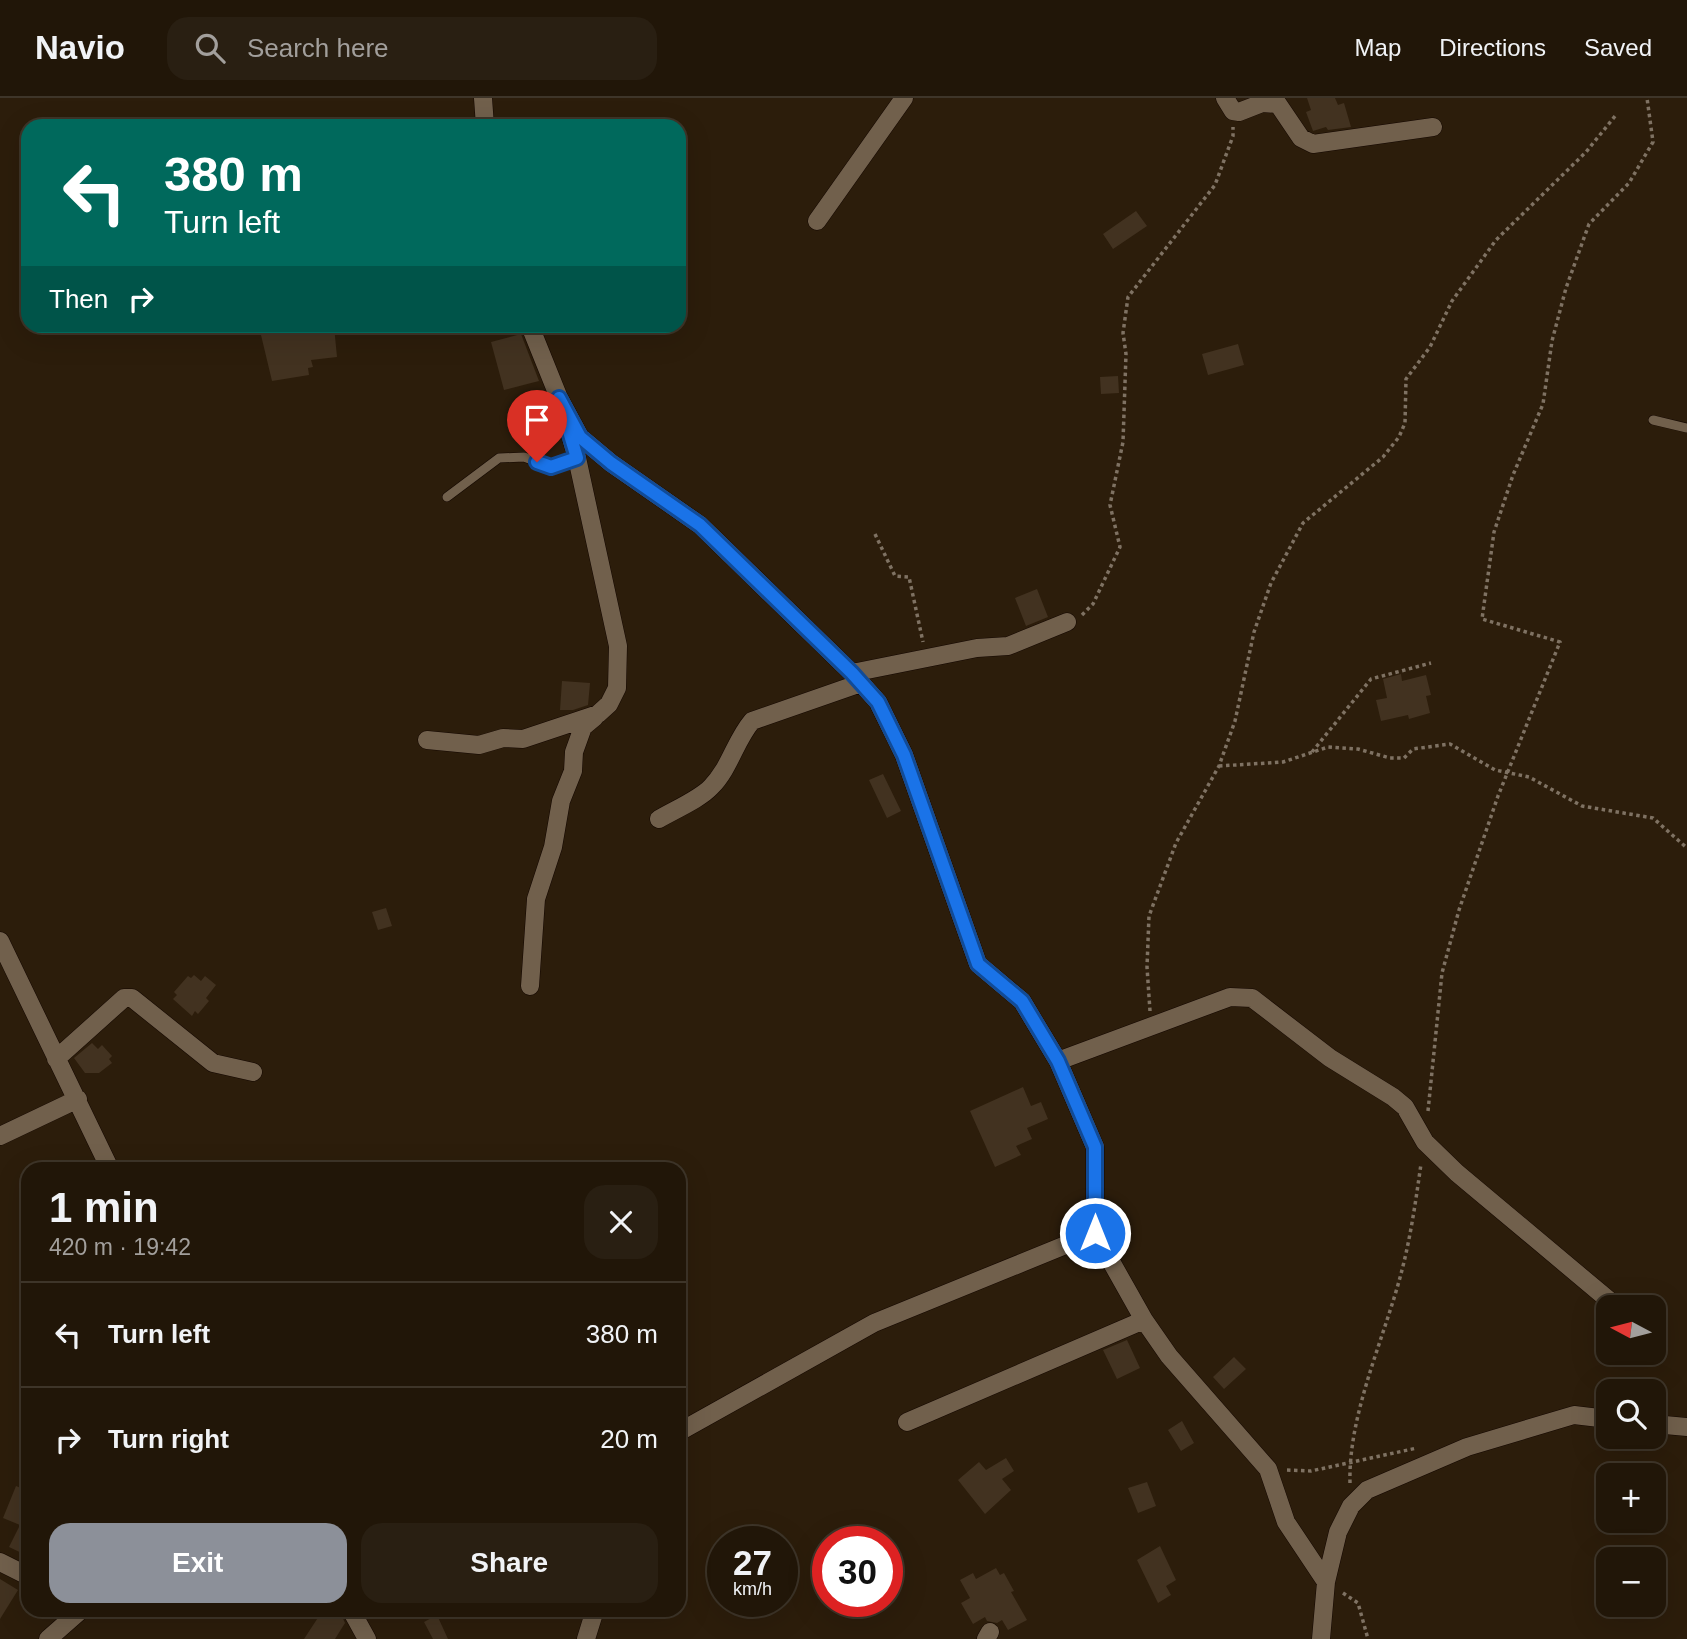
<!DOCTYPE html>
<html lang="en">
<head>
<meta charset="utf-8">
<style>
	body { margin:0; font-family:Arial,sans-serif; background:#291f12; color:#f1f3f6; height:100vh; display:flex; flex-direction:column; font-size:26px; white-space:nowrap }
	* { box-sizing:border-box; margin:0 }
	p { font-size:23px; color:#a29f9c }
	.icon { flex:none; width:38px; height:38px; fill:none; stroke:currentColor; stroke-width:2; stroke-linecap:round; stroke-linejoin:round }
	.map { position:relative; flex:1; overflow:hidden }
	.side { position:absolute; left:21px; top:1064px; width:665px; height:455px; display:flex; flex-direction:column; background:#211608; border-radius:21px; box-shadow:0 7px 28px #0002,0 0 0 2px #3e3529 }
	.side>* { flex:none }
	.guide { position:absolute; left:21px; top:21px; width:665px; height:214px; border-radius:21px; box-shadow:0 7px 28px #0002,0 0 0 2px #3e3529; background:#00695c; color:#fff; overflow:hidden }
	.needle { width:46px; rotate:277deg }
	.tools { position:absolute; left:1596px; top:1197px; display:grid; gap:14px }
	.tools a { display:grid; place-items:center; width:70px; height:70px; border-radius:14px; background:#211608; box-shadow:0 7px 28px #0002,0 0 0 2px #3e3529; font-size:35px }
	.speed { position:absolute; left:707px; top:1428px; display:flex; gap:14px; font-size:35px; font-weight:700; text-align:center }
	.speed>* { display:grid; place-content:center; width:91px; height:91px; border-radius:50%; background:#211608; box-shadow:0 7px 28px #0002,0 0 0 2px #3e3529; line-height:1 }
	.speed small { font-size:18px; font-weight:400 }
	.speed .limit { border:10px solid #d22; background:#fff; color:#111 }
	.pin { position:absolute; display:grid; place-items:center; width:60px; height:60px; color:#fff; margin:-72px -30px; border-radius:50% 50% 50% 0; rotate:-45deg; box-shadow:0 0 7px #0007 }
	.pin .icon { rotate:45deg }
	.me { position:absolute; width:77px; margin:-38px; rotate:0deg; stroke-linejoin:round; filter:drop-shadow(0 0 5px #0008) }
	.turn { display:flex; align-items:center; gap:24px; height:147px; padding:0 28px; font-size:32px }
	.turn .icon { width:91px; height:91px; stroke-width:2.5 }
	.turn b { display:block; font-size:49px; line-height:60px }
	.then { display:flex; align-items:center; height:66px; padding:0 28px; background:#0003; gap:14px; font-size:26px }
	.round { display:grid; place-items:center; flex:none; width:74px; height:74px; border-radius:21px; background:#291f12 }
	.head { display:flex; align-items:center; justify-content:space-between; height:119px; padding:0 28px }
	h1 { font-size:42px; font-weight:700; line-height:52px }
	.button { display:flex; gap:14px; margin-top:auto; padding:14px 28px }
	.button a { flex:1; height:80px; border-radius:21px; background:#8c9099; color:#fff; font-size:28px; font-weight:700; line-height:80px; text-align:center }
	.button a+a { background:#291f12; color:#f1f3f6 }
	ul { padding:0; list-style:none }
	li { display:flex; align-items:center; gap:21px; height:105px; padding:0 28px; border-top:2px solid #3e3529 }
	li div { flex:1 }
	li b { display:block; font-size:26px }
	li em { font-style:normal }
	header { display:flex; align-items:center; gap:42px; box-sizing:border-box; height:98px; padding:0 35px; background:#211608; border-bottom:2px solid #3e3529 }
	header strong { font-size:33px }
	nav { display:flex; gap:38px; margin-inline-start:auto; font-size:24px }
	.search { width:490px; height:63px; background:#291f12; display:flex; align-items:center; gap:18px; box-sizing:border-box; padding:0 24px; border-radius:21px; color:#a29f9c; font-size:26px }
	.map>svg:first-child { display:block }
</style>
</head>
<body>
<header>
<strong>Navio</strong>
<div class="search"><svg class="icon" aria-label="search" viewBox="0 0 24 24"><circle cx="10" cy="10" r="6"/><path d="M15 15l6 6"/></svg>Search here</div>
<nav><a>Map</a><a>Directions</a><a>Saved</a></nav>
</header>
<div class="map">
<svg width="1687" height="1541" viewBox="0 0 1687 1541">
	<rect width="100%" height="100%" fill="#2c1d0b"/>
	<path fill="#423220" d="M1307,0H1335L1338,7L1344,5L1351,29L1328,32L1326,29L1313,33L1306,14L1311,12Z
		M1136,113L1147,128L1113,151L1103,136Z
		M278,228H334L337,259L311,262L313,269L308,270L309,277L272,283L261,237L280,233Z
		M521,236L539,283L504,292L491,244Z
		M1238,246L1244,267L1208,277L1202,256Z
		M1118,278L1119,295L1101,296L1100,279Z
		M1037,491L1048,519L1026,528L1015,500Z
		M1401,576L1402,583L1426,577L1431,597L1426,598L1430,615L1409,621L1408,617L1381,623L1376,602L1387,600L1383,581Z
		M562,583L590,585L588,607L573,612H560Z
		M883,676L901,713L887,720L869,682Z
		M386,810L392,828L378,832L372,814Z
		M194,877L201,883L205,878L216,887L206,900L209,903L198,916L195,913L192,918L173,901L177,897L174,894L188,878L191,880Z
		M92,945L98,951L102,947L112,958L109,961L112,965L99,975H85L74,960Z
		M1023,989L1031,1008L1041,1004L1048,1021L1027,1030L1032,1041L1016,1048L1021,1057L995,1069L970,1013Z
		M1127,1242L1140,1270L1117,1281L1103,1252Z
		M1234,1259L1246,1271L1224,1291L1213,1279Z
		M1182,1323L1194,1345L1181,1353L1168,1332Z
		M1006,1360L1014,1373L1002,1381L1011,1392L985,1416L958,1382L979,1364L986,1372Z
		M1147,1384L1156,1408L1138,1415L1128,1390Z
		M16,1388L28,1393V1458L9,1449L20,1427L3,1420Z
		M1160,1448L1176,1482L1166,1488L1171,1497L1158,1505L1137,1462Z
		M996,1470L1000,1477L1004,1475L1014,1493L1011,1494L1027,1522L1008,1532L1002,1522L997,1525L987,1523L985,1519L973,1526L961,1505L970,1500L960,1482L973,1475L976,1481Z
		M0,1481L18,1492L0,1521Z
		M323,1512H334L341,1516L345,1525L335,1541H304Z
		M437,1517L448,1541H433L424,1524Z"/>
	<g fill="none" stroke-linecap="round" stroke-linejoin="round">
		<defs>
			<path id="service" d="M1653,322L1687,330
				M447,399L499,360L524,359L551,369L577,360"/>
			<path id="minor" d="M483,0L485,28
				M1225,0L1233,13L1239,14L1262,5L1278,6L1301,40L1313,46L1433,29
				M817,123L904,0
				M530,228L559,300L580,339L611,365L700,427L852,575L878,604L904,657L978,866L1022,903L1058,963L1095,1049V1135L1144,1222L1169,1258L1268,1371L1286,1424L1326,1484
				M852,575L977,550L1008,548L1067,524
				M427,642L479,647L503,640L523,641L598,616L609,606L617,590L618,548L577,360L567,326
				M659,721C674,712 700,701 711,689C730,670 735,643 752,623L861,585
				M0,843L110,1071
				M530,888L536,801L553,749L561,703L573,673L574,654L583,629L595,619
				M56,961L124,900H132L213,965L253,974
				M1058,963L1230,899L1252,900L1330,960L1393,999L1405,1009L1425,1044L1457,1075L1617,1209
				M0,1038L78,1001
				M907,1324L1144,1222
				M1654,1326L1687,1329
				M679,1334L874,1225L1095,1135
				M0,1464L28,1478
				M351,1512L367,1541
				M48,1541L81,1512
				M586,1541L595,1512
				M986,1541L990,1534
				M1321,1541L1326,1484L1338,1434L1351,1408L1367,1392L1467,1349L1574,1317L1608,1321"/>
		</defs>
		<use href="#service" stroke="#140700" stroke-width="10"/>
		<use href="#minor" stroke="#140700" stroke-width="19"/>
		<path stroke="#7f7263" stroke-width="3.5" stroke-dasharray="3.5 3.5" stroke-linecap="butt" d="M875,436L895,478L909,479L923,544
			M1082,517L1093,506L1120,449L1110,407L1123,344L1126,256L1123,235L1128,199L1215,87L1233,38V29
			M1312,654L1371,581L1431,565
			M1219,668L1283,664L1328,649L1358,651L1390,660H1404L1413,651L1450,646L1495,672L1529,679L1582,708L1653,720L1687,750
			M1150,913L1147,869L1149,818L1176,745L1219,668L1235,623L1254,534L1271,485L1303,425L1383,359L1399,339L1405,325L1406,281L1430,249L1452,203L1496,142L1586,54L1616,17
			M1428,1013L1442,875L1459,812L1498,698L1560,544L1482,521L1494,434L1513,377L1543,306L1552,243L1566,190L1589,126L1629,85L1653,44L1647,0
			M1287,1372L1311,1373L1417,1350
			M1350,1385C1348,1316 1385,1239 1402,1172C1411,1137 1416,1101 1421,1066
			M1343,1495L1358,1505L1368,1541"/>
		<use href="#service" stroke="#71604c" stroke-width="9"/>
		<use href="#minor" stroke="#71604c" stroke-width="18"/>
	</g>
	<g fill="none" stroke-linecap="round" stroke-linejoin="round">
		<defs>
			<path id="route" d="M537,364L551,369L577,360L559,300L580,339L611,365L700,427L852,575L878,604L904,657L978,866L1022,903L1058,963L1095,1049V1135"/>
		</defs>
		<use href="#route" stroke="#114b97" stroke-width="18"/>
		<use href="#route" stroke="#1a73e8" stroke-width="12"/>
	</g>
</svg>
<div class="tools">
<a><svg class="needle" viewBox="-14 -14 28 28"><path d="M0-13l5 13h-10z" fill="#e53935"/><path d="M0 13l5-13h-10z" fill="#a29f9c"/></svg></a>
<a><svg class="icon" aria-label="search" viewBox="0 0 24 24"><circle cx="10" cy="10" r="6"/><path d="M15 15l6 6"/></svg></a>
<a>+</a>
<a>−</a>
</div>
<div class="speed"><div>27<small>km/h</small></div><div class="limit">30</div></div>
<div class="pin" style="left:537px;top:364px;background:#d93025"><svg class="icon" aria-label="arrive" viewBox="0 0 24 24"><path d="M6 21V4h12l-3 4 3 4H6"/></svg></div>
<svg class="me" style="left:1095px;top:1135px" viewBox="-20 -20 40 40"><circle r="17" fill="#1a73e8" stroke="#fff" stroke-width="3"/><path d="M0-11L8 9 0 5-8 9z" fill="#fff"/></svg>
<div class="guide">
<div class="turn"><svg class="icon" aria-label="left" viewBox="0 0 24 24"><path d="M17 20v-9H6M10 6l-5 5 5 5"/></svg><div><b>380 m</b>Turn left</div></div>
<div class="then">Then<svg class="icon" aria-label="right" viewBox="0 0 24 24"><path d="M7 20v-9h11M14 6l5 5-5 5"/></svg></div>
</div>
<section class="side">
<div class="head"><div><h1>1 min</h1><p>420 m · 19:42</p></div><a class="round"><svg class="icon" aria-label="close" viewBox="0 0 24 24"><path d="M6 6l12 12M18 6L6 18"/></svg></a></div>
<ul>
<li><svg class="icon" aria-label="left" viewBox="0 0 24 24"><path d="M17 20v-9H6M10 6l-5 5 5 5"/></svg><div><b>Turn left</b></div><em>380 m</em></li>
<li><svg class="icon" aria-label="right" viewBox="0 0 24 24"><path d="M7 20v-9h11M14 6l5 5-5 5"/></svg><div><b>Turn right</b></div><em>20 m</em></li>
</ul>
<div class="button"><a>Exit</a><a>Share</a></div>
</section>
</div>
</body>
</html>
